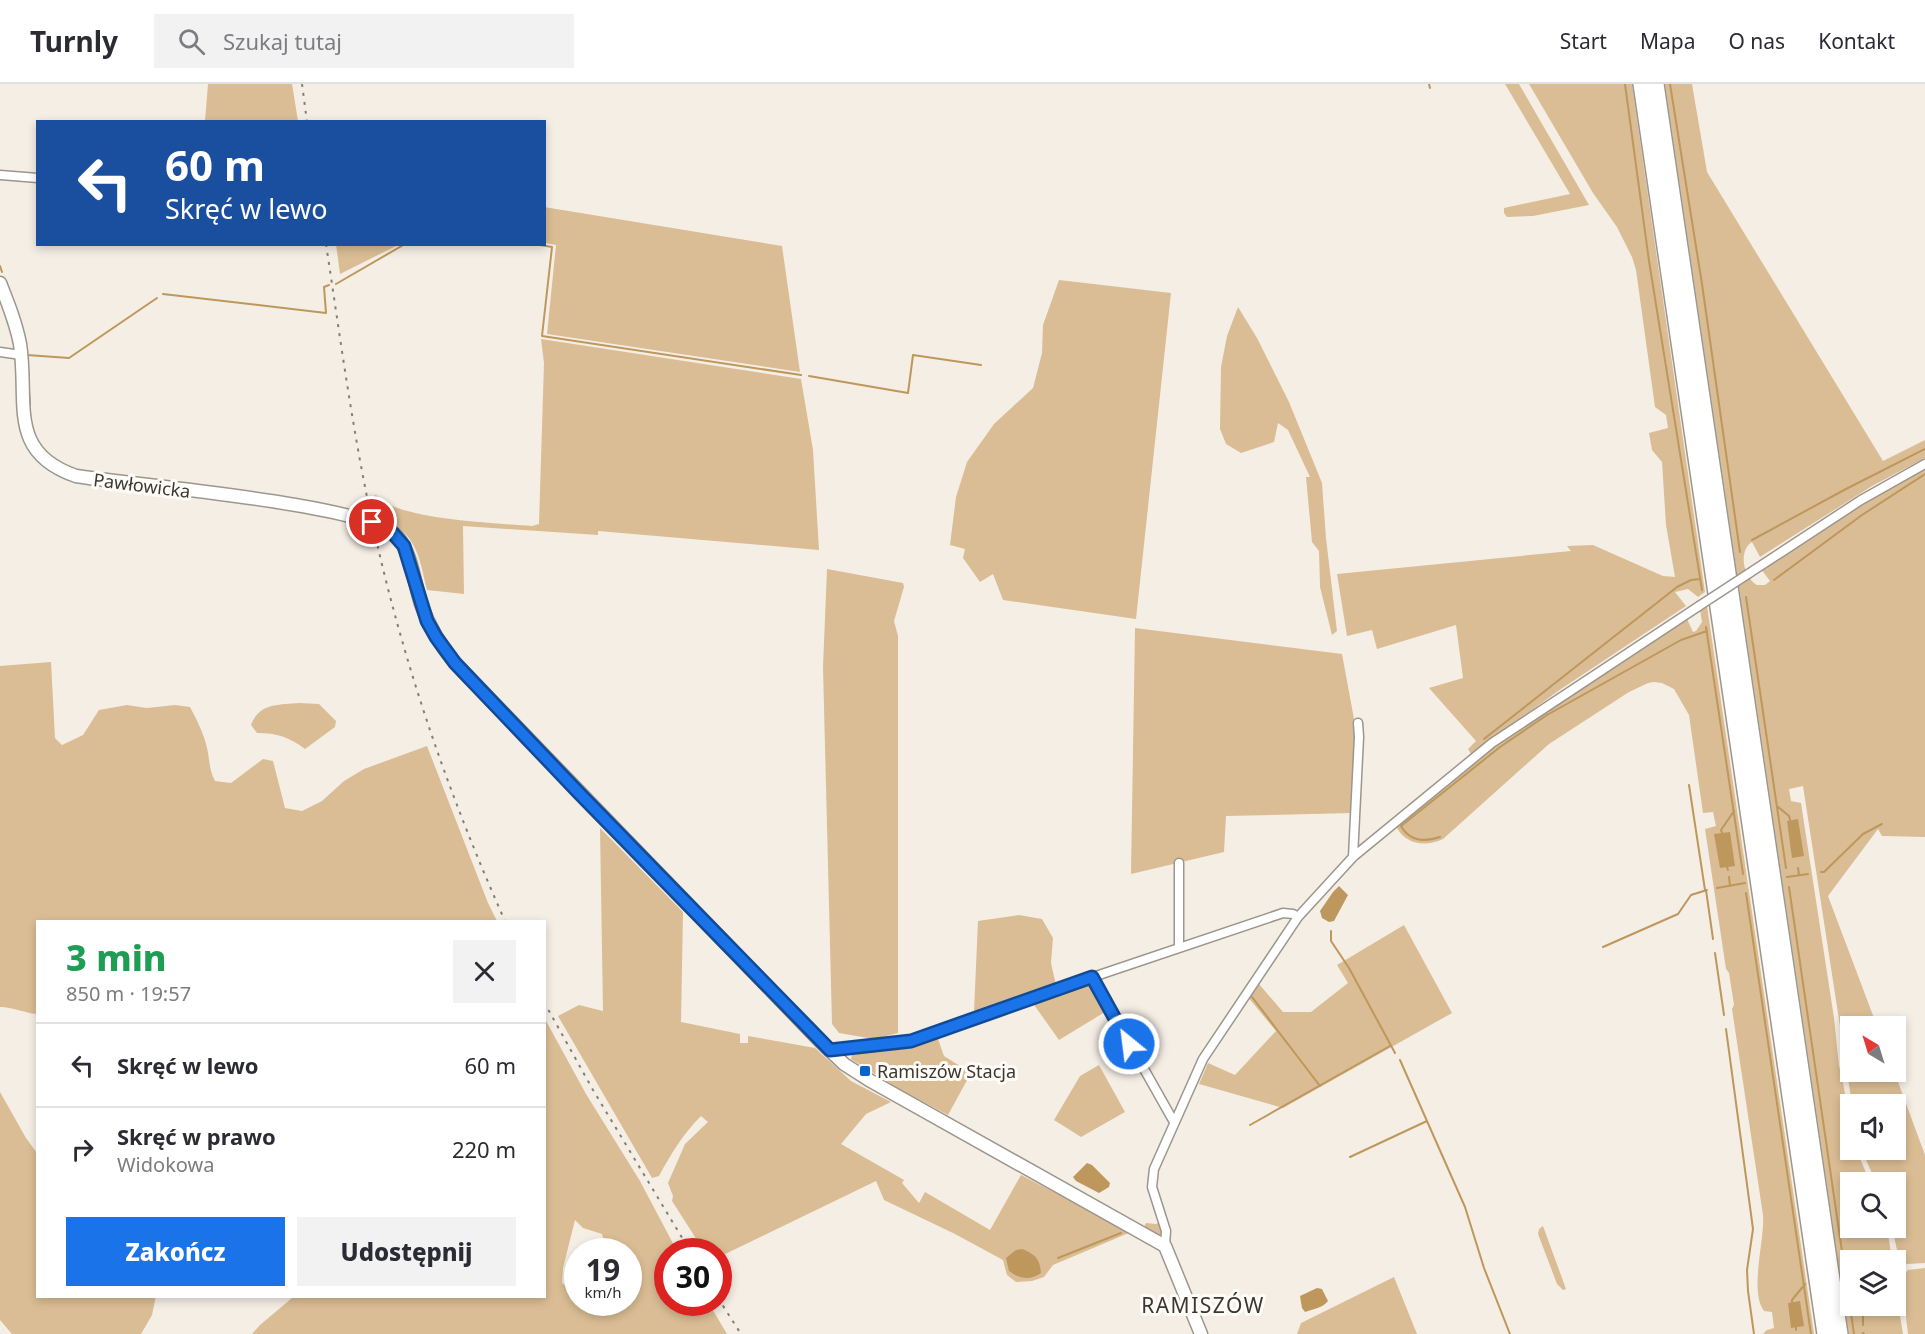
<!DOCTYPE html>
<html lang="pl">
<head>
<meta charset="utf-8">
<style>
	body { margin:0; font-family:"Noto Sans",sans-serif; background:#f2f2f3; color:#2b2b33; height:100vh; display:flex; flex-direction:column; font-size:22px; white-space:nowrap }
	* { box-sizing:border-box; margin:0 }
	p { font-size:20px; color:#7c7c81 }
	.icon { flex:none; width:33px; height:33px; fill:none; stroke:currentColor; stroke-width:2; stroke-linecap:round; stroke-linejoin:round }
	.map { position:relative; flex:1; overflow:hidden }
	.sheet { position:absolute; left:36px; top:836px; width:510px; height:378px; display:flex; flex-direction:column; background:#fff; border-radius:0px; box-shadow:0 3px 9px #0003 }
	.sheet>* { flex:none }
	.hud { position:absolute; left:36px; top:36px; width:510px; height:126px; border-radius:0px; box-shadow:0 3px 9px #0003; background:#1a4fa0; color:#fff; overflow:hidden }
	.needle { width:39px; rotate:322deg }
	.buttons { position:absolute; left:1840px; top:932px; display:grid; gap:12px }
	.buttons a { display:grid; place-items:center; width:66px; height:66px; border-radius:0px; background:#fff; box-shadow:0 3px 9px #0003; font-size:30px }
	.speed { position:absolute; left:564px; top:1154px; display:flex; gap:12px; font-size:30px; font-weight:700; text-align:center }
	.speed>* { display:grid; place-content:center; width:78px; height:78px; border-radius:50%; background:#fff; box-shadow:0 3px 9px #0003; line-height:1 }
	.speed small { font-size:15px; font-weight:400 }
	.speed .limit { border:9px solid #d22; background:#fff; color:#111 }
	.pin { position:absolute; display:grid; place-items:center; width:51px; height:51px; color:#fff; margin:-26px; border:3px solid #fff; border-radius:50%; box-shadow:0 2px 6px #0007 }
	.me { position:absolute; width:66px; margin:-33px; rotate:331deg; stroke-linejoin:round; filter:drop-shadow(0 0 4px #0008) }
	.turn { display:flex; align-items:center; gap:21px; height:126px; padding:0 30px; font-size:27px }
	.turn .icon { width:78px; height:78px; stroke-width:2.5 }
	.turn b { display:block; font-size:42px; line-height:51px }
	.round { display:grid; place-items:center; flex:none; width:63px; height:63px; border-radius:0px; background:#f2f2f3 }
	.overview { display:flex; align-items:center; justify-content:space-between; height:102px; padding:0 30px }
	h1 { font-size:36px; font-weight:800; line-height:45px; color:#1e9e55 }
	.action { display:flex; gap:12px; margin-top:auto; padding:12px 30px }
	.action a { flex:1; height:69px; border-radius:0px; background:#1a73e8; color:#fff; font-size:24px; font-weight:800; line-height:69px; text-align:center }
	.action a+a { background:#f2f2f3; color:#2b2b33 }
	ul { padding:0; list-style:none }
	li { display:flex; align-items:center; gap:18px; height:84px; padding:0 30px; border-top:2px solid #e1e1e2 }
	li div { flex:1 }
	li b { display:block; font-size:22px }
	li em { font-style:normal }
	header { display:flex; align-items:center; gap:36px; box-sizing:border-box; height:84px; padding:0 30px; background:#fff; border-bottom:2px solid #e1e1e2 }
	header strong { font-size:28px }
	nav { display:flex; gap:33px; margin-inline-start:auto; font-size:21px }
	.search { width:420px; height:54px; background:#f2f2f3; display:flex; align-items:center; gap:15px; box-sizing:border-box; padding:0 21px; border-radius:0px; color:#7c7c81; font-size:22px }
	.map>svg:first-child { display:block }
</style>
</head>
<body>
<header>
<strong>Turnly</strong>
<div class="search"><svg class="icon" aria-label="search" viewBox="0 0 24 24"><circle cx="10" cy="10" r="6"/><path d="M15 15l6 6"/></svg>Szukaj tutaj</div>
<nav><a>Start</a><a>Mapa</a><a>O nas</a><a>Kontakt</a></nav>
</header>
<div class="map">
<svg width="1925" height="1250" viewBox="0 0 1925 1250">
	<rect width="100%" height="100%" fill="#f5eee5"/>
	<path fill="#dabd94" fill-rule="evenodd" d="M208,0H292L298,37H205Z
		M1505,0H1519L1589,121L1533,132L1507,133L1504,129V124L1570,110Z
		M1529,0H1632L1705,508L1698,513L1688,505L1675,508L1686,522L1561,605L1471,670L1468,665L1476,657L1429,604L1463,594L1456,541L1377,565L1372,546L1347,552L1337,490L1571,467L1567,462L1593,461L1663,492L1675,493L1666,441L1662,378L1652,366L1649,349L1668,344L1666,331L1655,323L1636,186L1632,173L1617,143L1593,109Z
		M1665,0H1692L1707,88L1883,377L1925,356V374L1872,402L1760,473L1752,458C1738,467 1743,493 1757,501H1765L1770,497L1761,485L1837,435L1925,383V753L1882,752L1878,745L1828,812L1877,942H1851V987H1894L1925,1071V1179L1907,1180L1899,1175L1892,1143H1896V1098H1876L1861,1065H1896V1020H1852L1803,702L1789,705L1791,717L1801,719L1834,934L1839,982L1842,992L1851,1047V1065H1856L1870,1098H1851V1143H1887L1892,1176H1851V1221H1896L1897,1214L1903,1250H1849Z
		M544,123L782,162L800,288L547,250L556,161L545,159Z
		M336,160H398V161L340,190Z
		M1059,196L1171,209L1136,535L1003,516L993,490L980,498L963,474L965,465L950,461L956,413L967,378L994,340L1033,304L1042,269L1043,241Z
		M1238,223L1257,254L1289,318L1322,399L1326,454L1337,547L1332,551L1320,503L1319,467L1312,458L1306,393H1310L1288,346L1278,339L1274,358L1241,369L1226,360L1220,345L1221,283L1227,252Z
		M541,255L801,295L813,366L819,466L598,447V451L463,442L464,510L427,506C420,477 418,455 391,438L390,432L381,429V425L376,423L374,412L376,411C395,436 499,439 532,442L539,440L544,279Z
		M827,485L903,499L904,503L894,537L898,552V949L874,955L839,949L832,940L823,583Z
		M1707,522L1814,1250H1763L1767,1246L1774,1244L1772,1228L1764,1227C1749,1207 1765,1156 1763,1131L1732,925L1734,921L1729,889L1726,885L1705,745L1716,742L1713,728L1703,729L1689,631L1674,605L1662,599L1654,598L1648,599L1629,608L1549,660L1443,755C1426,763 1405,761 1396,742L1480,673L1542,629L1687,535L1693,548L1696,547L1702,538L1700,526Z
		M1135,544L1342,570L1357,651L1353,729L1226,732L1224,768L1131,790Z
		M51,578L55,654L62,661L83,651L99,626L127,621L147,624L175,621L190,623C197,636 204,650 207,664C210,677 209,686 215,697L231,699L263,675L273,677L285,724L302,727L322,717L344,697L364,685L427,662L488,819L497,837H38L37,930C24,929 13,923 0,923V582Z
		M299,619L319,620L336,637L335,643L305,665C289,653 277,649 257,649L251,641C259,619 278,621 299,619Z
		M600,744L683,828L681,938L740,950V959H748V952L815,964L851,997L891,1018L866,1030L841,1060L904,1096L902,1099L919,1119L925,1108L990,1146L1021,1091L1131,1148L1053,1181L1044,1193L1032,1197L1016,1198L1007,1191L1003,1176L955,1150L884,1116L876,1097L719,1173L718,1167H704L672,1117L673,1112L668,1099L685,1060L708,1038L701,1032C683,1050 671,1070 659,1092L652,1094L558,932L579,921L603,927Z
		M1019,831L1042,835L1053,854L1051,879L1056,901L974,927L978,837Z
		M1404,841L1452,929L1283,1024L1199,1000L1208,979L1235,991L1276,947L1247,912L1259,900L1283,928H1311L1348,899L1337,881Z
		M1083,901L1089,902L1105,928L1059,956L1032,918Z
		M545,935L586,1010L640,1097L677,1167H668V1218H708L727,1250H252L260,1241L292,1214L289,1212H544ZM575,1136L583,1144L602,1150L607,1167H628V1218H578L577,1199L570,1204L562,1199L563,1184Z
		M947,945L948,951L938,955L944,972L971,989L948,1031L899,1005L851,975L852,971L896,964Z
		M1099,981L1125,1028L1081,1053L1054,1036L1080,992Z
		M0,1008L26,1054L37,1069L38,1212H156L152,1231L141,1250H12L0,1236Z
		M1161,1138L1162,1149L1158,1153L1143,1145L1146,1139L1156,1140Z
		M1543,1142L1566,1205L1563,1206L1557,1200L1538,1150L1539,1145Z
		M1925,1184V1250H1908L1901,1193L1908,1186Z
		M1394,1193L1417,1250H1297L1301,1239Z"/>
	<path fill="#be975c" d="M1798,735L1804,772L1792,774L1787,737Z
		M1730,748L1735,782L1720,784L1714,750Z
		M1339,802L1348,811L1334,837L1329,838L1322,834L1320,827L1333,808Z
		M1087,1079L1092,1081L1110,1099L1109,1103L1099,1109L1076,1097L1073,1093Z
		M1022,1165C1035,1170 1040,1175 1041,1189C1030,1197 1020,1195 1009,1187L1006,1174L1016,1166Z
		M1317,1204L1322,1205L1328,1217C1323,1224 1313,1225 1305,1228L1302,1224L1300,1212Z
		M1800,1217L1804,1242L1791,1244L1788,1219Z"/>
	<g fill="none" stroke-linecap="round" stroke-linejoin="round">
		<path stroke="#be975c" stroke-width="2" d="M1429,0L1430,4
			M1625,0L1649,177L1702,506
			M1670,0L1702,200L1740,468
			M534,160L552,163L542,252L801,291
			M0,182L2,188
			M6,197L24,250
			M336,200L405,160
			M163,210L326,229L324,203L329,201
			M26,264L30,321
			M27,271L69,274L157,214
			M809,292L908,309L913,271L981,281
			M1752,456L1846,405L1925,365
			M1774,496L1862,431L1925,390
			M1746,513L1786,784
			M1706,543L1743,790
			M1484,655L1677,503L1691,496L1700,495
			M1689,701L1705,806
			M1777,722L1789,732L1790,736
			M1722,749L1721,746L1734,727
			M1440,753C1425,758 1410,758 1401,742L1500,663L1547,631L1681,556L1707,547
			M1727,783L1728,786
			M1798,784L1799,791
			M1821,788H1824L1863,750L1882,740
			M1729,793L1730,802
			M1787,793L1808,790
			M1789,803L1854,1250
			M1717,804L1745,799
			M1706,806L1713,855
			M1746,809L1811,1250
			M1331,847V857L1349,884L1395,969
			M1603,863L1678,830L1691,811L1707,806
			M1715,869L1724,931
			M1252,913L1320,1002
			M1726,945L1753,1145L1747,1186L1748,1207L1754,1250
			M1400,976L1465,1123L1484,1184L1510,1250
			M1250,1041L1390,962
			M1350,1073L1427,1037
			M1058,1174L1121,1149
			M1845,1186L1851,1191
			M1792,1218V1216L1805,1200
			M1863,1229V1241
			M1796,1243V1246
			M1863,1249L1864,1250"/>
		<defs>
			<path id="street" d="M0,91L38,94
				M0,268L21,271
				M1748,490L1861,416L1925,380
				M1353,773L1359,653L1358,639
				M1179,779V864
				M1092,893L1174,1038
				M830,966L911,957L986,929L1283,829L1293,830L1298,833
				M1165,1162L1166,1147L1152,1103L1154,1085L1203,975L1298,833L1353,773L1492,659L1699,522"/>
			<path id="secondary" d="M0,199C8,219 16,239 20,260C29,317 6,368 76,392C130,401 370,420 397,452C412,470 414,498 421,520C429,543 440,561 455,579L820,957L844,980L869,996L1165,1162L1201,1250"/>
			<path id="highway" d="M1641,0L1825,1250
				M1656,0L1840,1250"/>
		</defs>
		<use href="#street" stroke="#9c968d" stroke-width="11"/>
		<use href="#secondary" stroke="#9c968d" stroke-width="15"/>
		<use href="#highway" stroke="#9c968d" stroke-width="18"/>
		<use href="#street" stroke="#fff" stroke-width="8"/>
		<use href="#secondary" stroke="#fff" stroke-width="12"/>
		<use href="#highway" stroke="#fff" stroke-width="15"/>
		<path stroke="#837e79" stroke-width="2" stroke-dasharray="3 6" stroke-linecap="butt" d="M302,0L307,38
			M326,160C341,259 354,358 376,455C406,587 450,714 505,837
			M544,918L593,1006L690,1167
			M718,1214L741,1250"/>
		<defs>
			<path id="street-bridge" d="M1699,522L1748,490"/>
		</defs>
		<use href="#street-bridge" stroke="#9c968d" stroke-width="11" stroke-linecap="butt"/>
		<use href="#street-bridge" stroke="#fff" stroke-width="8"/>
	</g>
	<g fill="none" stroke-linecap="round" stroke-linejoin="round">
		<defs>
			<path id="route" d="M372,438L389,445L404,462L427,537L436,553L455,579L578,708L830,966L911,957L1092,893L1129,960"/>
		</defs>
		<use href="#route" stroke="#114b97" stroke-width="15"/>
		<use href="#route" stroke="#1a73e8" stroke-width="10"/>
	</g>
	<rect fill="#0464cd" stroke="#fffcf8" stroke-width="2" x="859" y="981" width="12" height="12" rx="3"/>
	<g text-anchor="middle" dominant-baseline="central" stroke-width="6" stroke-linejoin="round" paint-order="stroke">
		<g font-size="18" fill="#3a3734" stroke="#fffcf8">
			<text transform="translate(142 401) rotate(7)">Pawłowicka</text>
		</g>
		<g font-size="18" fill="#3a3734" stroke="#fffcf8" text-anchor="start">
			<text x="877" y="987">Ramiszów Stacja</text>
		</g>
		<g font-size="21" letter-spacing="1.5" fill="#3a3734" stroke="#fffcf8">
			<text x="1203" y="1221">RAMISZÓW</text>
		</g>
	</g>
</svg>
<div class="buttons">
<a><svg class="needle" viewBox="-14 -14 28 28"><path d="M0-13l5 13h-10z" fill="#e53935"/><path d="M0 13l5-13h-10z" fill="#7c7c81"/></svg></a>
<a><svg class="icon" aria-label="sound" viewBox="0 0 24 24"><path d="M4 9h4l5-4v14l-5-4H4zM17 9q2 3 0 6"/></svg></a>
<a><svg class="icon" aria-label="search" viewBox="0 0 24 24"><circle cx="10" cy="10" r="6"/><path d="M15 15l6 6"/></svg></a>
<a><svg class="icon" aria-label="layers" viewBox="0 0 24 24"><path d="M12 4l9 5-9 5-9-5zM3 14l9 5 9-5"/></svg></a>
</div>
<div class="speed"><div>19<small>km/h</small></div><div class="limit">30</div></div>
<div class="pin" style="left:372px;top:438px;background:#d93025"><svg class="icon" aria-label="arrive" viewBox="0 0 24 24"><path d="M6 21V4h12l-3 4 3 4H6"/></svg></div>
<svg class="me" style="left:1129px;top:960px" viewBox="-20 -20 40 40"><circle r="17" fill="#1a73e8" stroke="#fff" stroke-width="3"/><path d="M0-11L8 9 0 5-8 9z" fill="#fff"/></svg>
<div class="hud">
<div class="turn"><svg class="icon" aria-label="left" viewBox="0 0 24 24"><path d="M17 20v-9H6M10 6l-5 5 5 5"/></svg><div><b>60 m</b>Skręć w lewo</div></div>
</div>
<section class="sheet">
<div class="overview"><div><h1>3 min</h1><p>850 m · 19:57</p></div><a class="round"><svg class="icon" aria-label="close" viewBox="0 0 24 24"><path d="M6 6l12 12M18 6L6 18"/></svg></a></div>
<ul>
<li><svg class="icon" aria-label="left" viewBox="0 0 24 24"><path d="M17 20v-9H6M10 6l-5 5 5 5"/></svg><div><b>Skręć w lewo</b></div><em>60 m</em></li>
<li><svg class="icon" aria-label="right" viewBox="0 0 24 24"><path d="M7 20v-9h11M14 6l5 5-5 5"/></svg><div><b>Skręć w prawo</b><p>Widokowa</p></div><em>220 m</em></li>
</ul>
<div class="action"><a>Zakończ</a><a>Udostępnij</a></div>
</section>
</div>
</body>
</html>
